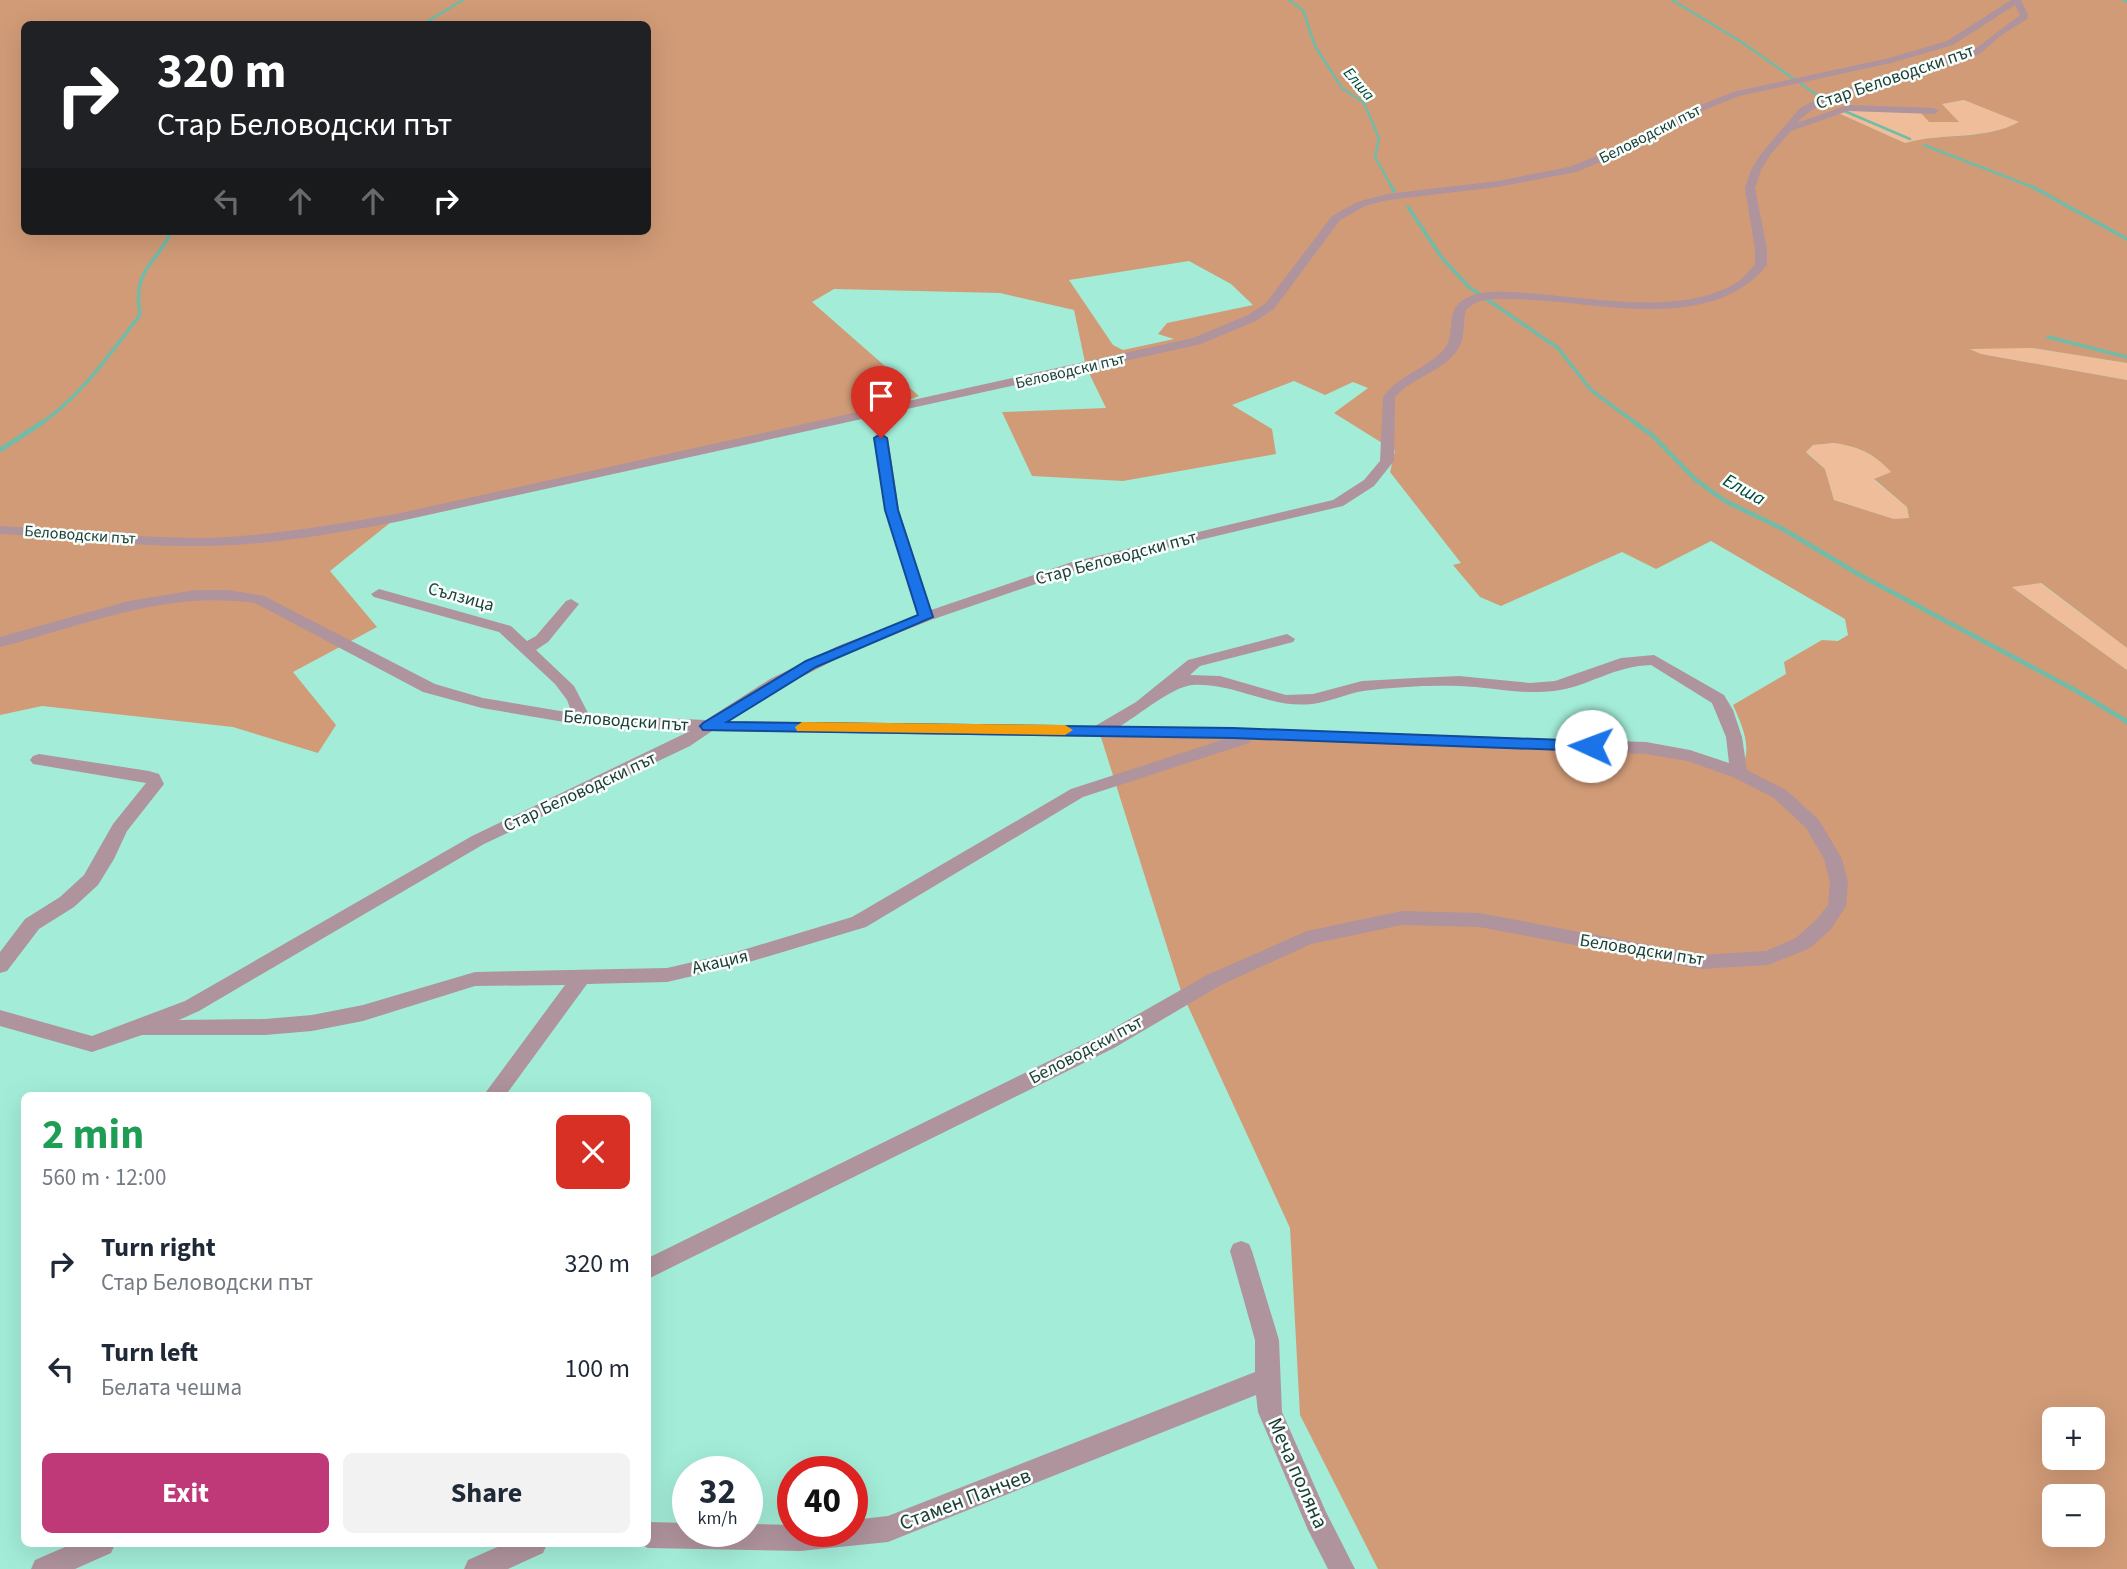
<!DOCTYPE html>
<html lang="en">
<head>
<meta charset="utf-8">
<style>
	body { margin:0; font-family:"Source Sans 3",sans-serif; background:#f2f2f3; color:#1f2937; height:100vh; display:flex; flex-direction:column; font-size:26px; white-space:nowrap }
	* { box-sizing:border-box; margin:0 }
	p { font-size:23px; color:#747a83 }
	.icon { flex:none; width:38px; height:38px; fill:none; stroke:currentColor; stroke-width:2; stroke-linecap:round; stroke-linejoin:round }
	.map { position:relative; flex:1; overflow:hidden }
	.panel { position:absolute; left:21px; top:1092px; width:630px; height:455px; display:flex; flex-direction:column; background:#fff; border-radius:10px; box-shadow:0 7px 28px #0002 }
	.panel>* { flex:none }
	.hud { position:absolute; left:21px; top:21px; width:630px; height:214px; border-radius:10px; box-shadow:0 7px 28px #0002; background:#202124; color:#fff; overflow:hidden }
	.tools { position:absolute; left:2042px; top:1407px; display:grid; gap:14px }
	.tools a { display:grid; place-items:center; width:63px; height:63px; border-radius:10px; background:#fff; box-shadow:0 7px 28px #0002; font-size:35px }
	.speed { position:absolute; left:672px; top:1456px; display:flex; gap:14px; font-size:35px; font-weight:700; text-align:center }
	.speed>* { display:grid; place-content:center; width:91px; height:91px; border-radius:50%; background:#fff; box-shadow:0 7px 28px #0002; line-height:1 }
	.speed small { font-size:18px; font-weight:400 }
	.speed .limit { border:10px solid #d22; background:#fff; color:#111 }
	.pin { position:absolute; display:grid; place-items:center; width:60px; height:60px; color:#fff; margin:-72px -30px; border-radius:50% 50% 50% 0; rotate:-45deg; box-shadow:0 0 7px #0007 }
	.pin .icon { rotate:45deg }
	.me { position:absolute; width:77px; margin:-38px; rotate:272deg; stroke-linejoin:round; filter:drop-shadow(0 0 5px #0008) }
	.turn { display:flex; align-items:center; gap:24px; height:147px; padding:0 21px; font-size:32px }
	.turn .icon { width:91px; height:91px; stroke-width:2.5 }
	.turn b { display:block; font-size:49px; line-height:60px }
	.lanes { display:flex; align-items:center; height:66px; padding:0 21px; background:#0003; justify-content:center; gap:35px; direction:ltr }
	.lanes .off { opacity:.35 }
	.round { display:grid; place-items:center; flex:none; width:74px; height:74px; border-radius:10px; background:#f2f2f3 }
	.head { display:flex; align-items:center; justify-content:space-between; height:119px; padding:0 21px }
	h1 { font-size:42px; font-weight:700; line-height:52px; color:#1e9e55 }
	.action { display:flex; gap:14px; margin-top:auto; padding:14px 21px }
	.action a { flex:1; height:80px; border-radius:10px; background:#bf3979; color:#fff; font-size:28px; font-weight:700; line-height:80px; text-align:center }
	.action a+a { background:#f2f2f3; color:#1f2937 }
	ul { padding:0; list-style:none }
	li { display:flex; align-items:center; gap:21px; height:105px; padding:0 21px }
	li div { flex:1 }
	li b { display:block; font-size:26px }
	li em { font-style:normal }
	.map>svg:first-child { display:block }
</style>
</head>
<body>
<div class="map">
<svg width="2127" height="1569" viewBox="0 0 2127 1569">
	<rect width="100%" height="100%" fill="#a3edd8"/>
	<path fill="#f0bd9b" d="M1964,100L2020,122C1984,140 1943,132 1905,143L1835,112C1876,105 1918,111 1958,121L1941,104Z
		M1968,348H2032L2127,363V380L1981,354Z
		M1833,443C1858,446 1874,454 1892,472L1874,480L1907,507L1909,519H1894L1834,500L1825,469L1806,451L1813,445Z
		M2040,583L2127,648V670L2011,586Z"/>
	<path fill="#d19b77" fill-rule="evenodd" d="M0,0H2127V363L2032,348L1970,349L1981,354L2127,380V648L2041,583L2012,587L2127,670V1569H1378L1300,1415L1290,1228L1181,991L1099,731L1646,748L1739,773C1754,750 1743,728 1733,705L1786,674L1784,662L1822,640L1838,641L1848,635L1845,619L1711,541L1656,569L1622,552L1501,606L1480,597L1453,565L1461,563L1390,472L1395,451L1334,413L1368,388L1353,382L1325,395L1294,381L1232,405L1272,429L1276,454L1123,481L1032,476L1002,412L1106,408L1086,367L1074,310L1000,293L834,289L812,302L919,396L875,414L396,518L330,571L377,627L293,672L336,725L318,753L233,727L42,706L0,715ZM24,24H648V231H24ZM1964,100L2019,122C1983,141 1943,132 1905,143L1836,112L1850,109L1919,111L1929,122H1959L1942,104ZM1189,261L1231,284L1253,305L1167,323L1158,334L1174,339L1123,350L1113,345L1069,280ZM1833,443C1857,446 1874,453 1891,472L1874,479L1907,507L1909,518L1894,519L1834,500L1825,469L1806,452L1813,445ZM2054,1419H2093V1458H2054ZM2054,1496H2093V1535H2054Z"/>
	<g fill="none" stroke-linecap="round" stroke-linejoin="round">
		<path stroke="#70bca8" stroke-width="2.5" d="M1289,0L1303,10L1315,46L1342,88L1364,103L1379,138L1375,157L1392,188
			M1672,0L1740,41L1824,100
			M2123,0L2127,1
			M423,24L463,0
			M1842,110L1910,139
			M1924,145L2035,188"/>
		<path stroke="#70bca8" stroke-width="3.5" d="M1391,186L1394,191
			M2031,186L2127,239
			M1408,207L1442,258L1469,287L1558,348L1591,390L1637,424
			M2048,337L2127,357
			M40,424C81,397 110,353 140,315C133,268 153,268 172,231"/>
		<path stroke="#70bca8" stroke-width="4.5" d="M1634,422L1652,435L1696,480L1725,501L1783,529L1858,574L2075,690L2126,721
			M0,450L43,422"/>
		<path stroke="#70bca8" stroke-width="5" d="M2123,719L2127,722"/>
		<path fill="#af939d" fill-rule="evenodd" d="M2011,0H2021L2028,15L2027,19L2000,36L1981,53L1965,61C1921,73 1825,90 1797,123L1848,105L1934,108L1939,111L1934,114L1848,111L1791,131L1770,155L1761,170L1755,188L1767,249V265C1711,335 1594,301 1517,299C1499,299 1479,296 1466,310C1463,321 1465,333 1461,343C1450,370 1413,376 1395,397L1394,461L1374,486L1343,506L1082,568L931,620L850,652L782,687L729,721L1095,726L1136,702L1188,660L1287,634L1295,639L1293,642L1200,666L1190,675L1220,676L1286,695L1313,694L1362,681L1415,678L1459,676L1530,683L1555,681L1621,658L1654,655L1724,695L1733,710L1742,737L1747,770L1786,790L1819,820L1842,859L1848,882L1846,906L1831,929L1810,948L1768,965L1702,969L1479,927L1402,925L1311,944L1221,985L1114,1048L648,1279V1258L1100,1036L1207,975L1307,931L1402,911L1479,913L1702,955L1766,951L1796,938L1817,919L1828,905L1830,882L1824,859L1806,828L1774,798L1733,777L1687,761L1646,754L1251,739L1249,743L1083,797L866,927L736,966L667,982L587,984L505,1096H483L565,985L475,986L363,1021L312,1031L265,1035H142L92,1052L0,1026V1010L92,1036L185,1001L472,836L690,731L582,725L482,708L423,692L255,603C165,590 86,625 0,647V637L129,601L196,590H228L264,596L435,684L483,698L572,713L567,700L555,684L499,632L374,597L371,594L379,589L511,626L527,641L536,636L566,601L571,599L579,604L548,642L536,650L574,686L589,715L706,720L770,679L838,646L918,615L885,510L874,438L876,435L881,434L888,438L899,510L931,610L1072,562L1333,500L1364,480L1380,461L1383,397C1399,374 1428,369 1445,348C1456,334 1445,311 1463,300C1481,289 1506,292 1526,293C1589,297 1680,317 1736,283C1744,279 1749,270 1755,264V249L1745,188L1751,170L1761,154L1800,108L1827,94L1959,57L1975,49L2020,15L2015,5L1953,45L1891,63L1739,96L1697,113L1632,149L1576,172L1498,187L1388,200L1365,206L1340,220L1274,309L1256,321L1201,344L396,522C331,534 265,546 199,546C132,547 66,537 0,534V526C66,529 132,538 199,538C265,537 331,525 396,514L1193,338L1248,315L1266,303L1332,216L1357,202L1387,194L1498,181L1569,167L1624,145L1691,109L1733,92L1889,58L1947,41ZM1651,665L1712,703L1726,737L1729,763L1690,750L1646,742L1260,729L1119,727C1139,715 1172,687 1192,685C1234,682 1270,709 1312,704C1329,702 1346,694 1363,691C1394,687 1428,685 1459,686C1491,687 1522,695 1554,691C1588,687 1613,666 1651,665ZM712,731L1225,739L1071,789L852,917L736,952L667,968L475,972L363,1005L312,1015L265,1019L179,1020L199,1011L484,844L690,746Z
			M39,754L149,771L159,774L164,784L127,831L114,859L98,885L74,907L39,929L7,971L0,973V952L25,919L60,897L84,875L113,824L146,783L33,764L30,760L33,756Z
			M1241,1241L1249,1244L1252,1251L1279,1340L1282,1412L1326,1512L1355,1569H1328L1308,1530L1258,1412L1256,1395L888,1542L800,1551L648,1548L639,1544H648V1522L688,1523V1531H747V1524L793,1525V1531H852V1520L888,1516L1255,1372V1340L1230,1251L1233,1244Z
			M72,1544H115L111,1553L75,1569H31L35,1560Z
			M504,1544H547L543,1553L508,1569H464L468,1560Z"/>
	</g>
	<path fill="#1a73e8" stroke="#114b97" stroke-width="2" d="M881,434L887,438L898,510L933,617L816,667L727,722L1233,728L1591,741L1598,746L1591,751L1233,738L703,730L700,726L703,723L806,661L918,615L885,510L874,438Z"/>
	<path fill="#f59e0b" d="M802,722L1065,725L1073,730L1065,735L797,731L795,727Z"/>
	<g text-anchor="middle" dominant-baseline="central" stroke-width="5" stroke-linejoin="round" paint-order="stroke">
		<g font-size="16" font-style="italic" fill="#004739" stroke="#f7fefc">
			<text transform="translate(1359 84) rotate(49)">Елша</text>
		</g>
		<g font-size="16" fill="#1d3c34" stroke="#f7fefc">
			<text transform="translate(1650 134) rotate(-27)">Беловодски път</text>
			<text transform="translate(1070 371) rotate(-13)">Беловодски път</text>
			<text transform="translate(80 535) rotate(4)">Беловодски път</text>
		</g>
		<g font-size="18" fill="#1d3c34" stroke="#f7fefc">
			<text transform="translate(1895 77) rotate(-19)">Стар Беловодски път</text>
			<text transform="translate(1116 558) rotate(-15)">Стар Беловодски път</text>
			<text transform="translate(461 597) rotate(15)">Сълзица</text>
			<text transform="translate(626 721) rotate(4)">Беловодски път</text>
			<text transform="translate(580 792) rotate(-25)">Стар Беловодски път</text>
			<text transform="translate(1642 950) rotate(9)">Беловодски път</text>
			<text transform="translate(720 962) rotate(-13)">Акация</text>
			<text transform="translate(1086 1050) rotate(-28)">Беловодски път</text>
		</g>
		<g font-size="19" font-style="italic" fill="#004739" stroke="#f7fefc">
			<text transform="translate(1744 490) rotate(29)">Елша</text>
		</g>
		<g font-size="21" fill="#1d3c34" stroke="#f7fefc">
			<text transform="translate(1298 1473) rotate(66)">Меча поляна</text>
			<text transform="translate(965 1499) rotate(-21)">Стамен Панчев</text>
		</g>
	</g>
</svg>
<div class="tools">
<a>+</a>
<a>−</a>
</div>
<div class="speed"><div>32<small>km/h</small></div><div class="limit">40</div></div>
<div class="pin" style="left:881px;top:438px;background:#d93025"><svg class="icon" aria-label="arrive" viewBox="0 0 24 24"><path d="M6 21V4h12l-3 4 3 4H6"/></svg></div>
<svg class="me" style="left:1591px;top:746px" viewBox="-20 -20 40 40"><circle r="19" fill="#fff"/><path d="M0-13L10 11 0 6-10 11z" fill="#1a73e8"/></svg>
<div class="hud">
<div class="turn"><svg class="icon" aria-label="right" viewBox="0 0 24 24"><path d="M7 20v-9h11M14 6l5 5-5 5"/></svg><div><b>320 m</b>Стар Беловодски път</div></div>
<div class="lanes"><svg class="icon off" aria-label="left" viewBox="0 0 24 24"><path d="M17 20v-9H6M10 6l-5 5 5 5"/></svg><svg class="icon off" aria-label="ahead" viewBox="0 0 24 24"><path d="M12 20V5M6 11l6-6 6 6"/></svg><svg class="icon off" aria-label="ahead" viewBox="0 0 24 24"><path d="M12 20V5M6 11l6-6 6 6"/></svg><svg class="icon" aria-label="right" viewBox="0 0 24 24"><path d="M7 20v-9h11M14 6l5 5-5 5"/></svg></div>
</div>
<section class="panel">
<div class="head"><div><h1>2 min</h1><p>560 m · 12:00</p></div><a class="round" style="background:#d93025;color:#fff"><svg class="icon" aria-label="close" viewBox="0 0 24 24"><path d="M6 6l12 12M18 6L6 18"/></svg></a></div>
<ul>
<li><svg class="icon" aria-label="right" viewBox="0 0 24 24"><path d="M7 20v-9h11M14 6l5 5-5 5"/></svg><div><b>Turn right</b><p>Стар Беловодски път</p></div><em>320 m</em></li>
<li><svg class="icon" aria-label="left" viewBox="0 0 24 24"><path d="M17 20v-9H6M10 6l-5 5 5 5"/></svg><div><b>Turn left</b><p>Белата чешма</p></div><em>100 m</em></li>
</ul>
<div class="action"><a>Exit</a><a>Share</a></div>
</section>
</div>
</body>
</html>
